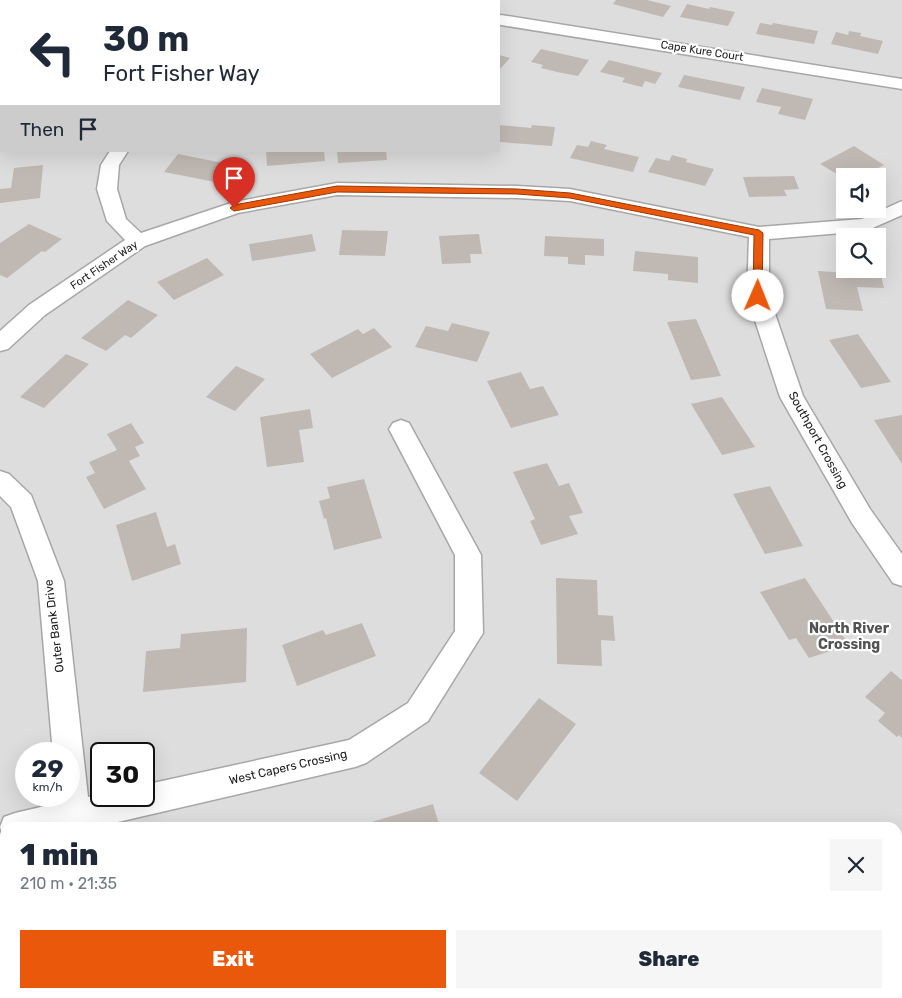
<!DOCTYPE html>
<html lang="en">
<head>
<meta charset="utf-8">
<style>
	body { margin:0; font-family:Rubik,sans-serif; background:#f6f6f7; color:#1f2937; height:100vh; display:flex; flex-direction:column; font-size:19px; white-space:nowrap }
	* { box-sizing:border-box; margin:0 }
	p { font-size:16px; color:#747a83 }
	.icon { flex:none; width:28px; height:28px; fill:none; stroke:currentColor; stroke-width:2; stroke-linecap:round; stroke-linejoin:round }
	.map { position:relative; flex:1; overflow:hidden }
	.sheet { position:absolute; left:0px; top:822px; width:902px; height:176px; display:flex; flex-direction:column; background:#fff; border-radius:15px 15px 0 0; box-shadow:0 5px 20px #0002 }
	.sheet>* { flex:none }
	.top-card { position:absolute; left:0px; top:0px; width:500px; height:152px; box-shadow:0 5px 20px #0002; background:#fff; color:#1f2937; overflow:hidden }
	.tools { position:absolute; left:836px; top:168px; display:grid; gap:10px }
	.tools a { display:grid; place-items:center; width:50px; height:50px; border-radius:0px; background:#fff; box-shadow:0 5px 20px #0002; font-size:25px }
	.speed { position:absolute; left:15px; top:742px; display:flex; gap:10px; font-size:25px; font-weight:700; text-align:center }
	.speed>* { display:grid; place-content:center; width:65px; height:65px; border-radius:50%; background:#fff; box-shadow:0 5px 20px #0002; line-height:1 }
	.speed small { font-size:12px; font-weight:400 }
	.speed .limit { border:2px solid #111; border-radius:8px; background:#fff; color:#111 }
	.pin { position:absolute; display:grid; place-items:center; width:42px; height:42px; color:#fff; margin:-51px -21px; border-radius:50% 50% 50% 0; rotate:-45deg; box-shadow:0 0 5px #0007 }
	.pin .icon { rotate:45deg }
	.me { position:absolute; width:55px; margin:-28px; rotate:1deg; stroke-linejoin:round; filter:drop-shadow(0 0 4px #0008) }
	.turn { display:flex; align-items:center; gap:18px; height:105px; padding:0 20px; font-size:22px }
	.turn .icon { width:65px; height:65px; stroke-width:2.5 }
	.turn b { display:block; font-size:35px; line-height:42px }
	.then { display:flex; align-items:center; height:48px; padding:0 20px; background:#0003; gap:10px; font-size:19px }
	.round { display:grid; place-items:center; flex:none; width:52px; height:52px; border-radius:0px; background:#f6f6f7 }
	.head { display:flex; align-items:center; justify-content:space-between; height:85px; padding:0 20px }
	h1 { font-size:30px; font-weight:800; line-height:38px }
	.cta { display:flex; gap:10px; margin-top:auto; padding:10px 20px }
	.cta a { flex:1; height:58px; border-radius:0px; background:#ea580c; color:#fff; font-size:20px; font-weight:800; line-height:58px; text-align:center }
	.cta a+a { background:#f6f6f7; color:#1f2937 }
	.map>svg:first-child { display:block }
</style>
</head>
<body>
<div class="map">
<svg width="902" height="998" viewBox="0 0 902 998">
	<rect width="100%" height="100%" fill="#f0ede6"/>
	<path fill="#dedddd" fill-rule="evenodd" d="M0,0H902V998H0ZM1,1H499V151H1ZM845,176H878V209H845ZM845,236H878V269H845ZM26,754H69V796H26ZM101,754H144V796H101ZM5,828H898V994H5Z"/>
	<path fill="#c0b9b3" d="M616,0H647L671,6L663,17L613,4Z
		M687,4L709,9L710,7L735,12L728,26L680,17Z
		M760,23L772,25L773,23L818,31L814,44L756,34Z
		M849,31L861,33L860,36L883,41L878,54L831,44L836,32L848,35Z
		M541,49L589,60L578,76L557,72L541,68L543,65L531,62Z
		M499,55L510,58L499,70Z
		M609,60L662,73L655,84L645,81L642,87L622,82L625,78L600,72Z
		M684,75L745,87L740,100L678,87Z
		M762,88L813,99L805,120L778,114L781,107L756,102Z
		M499,125L531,128L532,125L555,127L552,146L499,142Z
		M591,141L607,145L604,149L639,157L633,172L570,158L577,145L588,147Z
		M854,146L884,165L865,175L854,169L840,176L820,164Z
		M266,151H324L325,161L267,166Z
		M337,151H386L387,160L338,163Z
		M178,154L228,164L215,182L164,172Z
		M672,155L687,159L686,162L714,169L705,186L648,172L656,158L669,161Z
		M43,165L40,198L0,203V189L11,188L14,168Z
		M794,176L799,189L784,190L787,196L749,197L743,177Z
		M29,224L62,239L45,252L42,251L7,278L0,275V243Z
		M342,230L388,231L385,256L339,255Z
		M312,234L316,251L252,261L249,244Z
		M479,234L482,254H470L471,263L442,264L439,236Z
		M545,236L604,239V256L585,255V265L568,264V257L544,256Z
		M635,251L698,257V283L668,280V274L633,271Z
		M207,258L224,275L174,300L157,282Z
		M818,271L881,275L884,288L857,287L863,311L826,309Z
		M128,300L158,315L131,338L125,335L106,351L81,338Z
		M696,319L721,376L691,380L667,322Z
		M452,323L490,332L477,362L415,347L426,326L448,331Z
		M374,328L392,347L332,378L310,354L358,329L363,334Z
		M858,334L891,382L861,388L829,340Z
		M66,354L89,364L44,408L20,397Z
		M236,366L265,379L235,411L206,397Z
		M521,372L530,389L543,386L559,415L511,428L487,381Z
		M722,397L755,447L722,455L691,404Z
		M310,409L313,428L299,430L304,462L267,467L260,417Z
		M902,415V464L874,420Z
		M131,423L144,443L135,447L140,456L129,461L146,489L104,509L86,477L95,473L89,462L117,450L107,434Z
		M547,463L559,486L569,483L583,513L569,516L578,534L541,545L530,521L535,519L513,472Z
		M364,479L382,538L334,550L326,518L324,519L319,501L330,498L327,487Z
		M770,486L803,546L765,554L733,494Z
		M156,512L167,547L175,544L181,564L132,581L116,525Z
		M556,578L597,580L598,615L613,616L615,641L601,640L602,666L557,664Z
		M805,578L849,645L809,658L796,638L789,640L760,592Z
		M362,623L376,656L297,686L282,645L323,630L326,635Z
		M247,628L246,682L143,692L146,651L180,648L181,634Z
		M891,671L902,680V738L899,735L897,737L878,721L885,713L865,697Z
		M539,698L576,724L517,801L479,773Z
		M433,804L440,828H362L361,825Z"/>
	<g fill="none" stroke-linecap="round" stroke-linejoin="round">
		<defs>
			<path id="minor" d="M501,15L902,79V89L501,25L499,24V16Z
				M110,151H128L119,165L117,189L126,219L141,233L234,202L337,183L517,186L570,189L759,227L862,219L902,201V215L866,231L769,239V296L803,396L870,509L902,554V586L893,583L852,523L780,397L747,296L749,237L570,201L517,198L337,195L238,213L145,246L45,315L8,349L0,351V331L29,305L125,240L107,221L97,189L101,165Z
				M401,420L409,423L481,555L483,633L428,721L366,763L355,767L92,828H5L4,839L0,827L4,817L15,813L58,803V796H69V754H53L38,581L11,507L0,496V471L9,474L31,495L64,581L88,797L101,794V796H144V785L349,740L408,703L455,631V555L389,429L393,423Z
				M83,994H117V998H83Z"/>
		</defs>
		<use href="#minor" stroke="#a7a7a7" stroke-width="3"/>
		<use href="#minor" fill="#fff" fill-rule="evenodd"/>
	</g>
	<path fill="#ea580c" stroke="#983908" d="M337,186L517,189L570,193L759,230L763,233L762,296L758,299L753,296L754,235L570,198L517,194L337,192L234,211L230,208L234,205Z"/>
	<g text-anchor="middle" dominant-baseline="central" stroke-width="4.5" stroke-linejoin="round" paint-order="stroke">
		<g font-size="11" fill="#202020" stroke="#fff">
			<text transform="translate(702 51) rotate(9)">Cape Kure Court</text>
			<text transform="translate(104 265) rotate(-34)">Fort Fisher Way</text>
		</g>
		<g font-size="12" fill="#202020" stroke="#fff">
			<text transform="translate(818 440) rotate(61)">Southport Crossing</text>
			<text transform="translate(54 626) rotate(-97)">Outer Bank Drive</text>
			<text transform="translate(288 767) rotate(-13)">West Capers Crossing</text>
		</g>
		<g font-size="14" font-weight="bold" fill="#535353" stroke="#fff">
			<text x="849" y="628">North River<tspan x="849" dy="16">Crossing</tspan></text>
		</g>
	</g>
</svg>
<div class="tools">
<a><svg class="icon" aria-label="sound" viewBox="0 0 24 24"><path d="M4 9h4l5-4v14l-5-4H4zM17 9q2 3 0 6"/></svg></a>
<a><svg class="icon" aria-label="search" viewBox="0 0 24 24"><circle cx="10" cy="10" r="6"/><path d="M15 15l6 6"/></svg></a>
</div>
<div class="speed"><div>29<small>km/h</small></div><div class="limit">30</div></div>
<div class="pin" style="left:234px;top:208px;background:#d93025"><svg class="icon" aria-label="arrive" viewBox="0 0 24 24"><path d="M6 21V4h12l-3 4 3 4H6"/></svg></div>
<svg class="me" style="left:758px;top:296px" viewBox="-20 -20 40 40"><circle r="19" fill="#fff"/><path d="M0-13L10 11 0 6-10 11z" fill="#ea580c"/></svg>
<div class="top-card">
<div class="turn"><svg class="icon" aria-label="left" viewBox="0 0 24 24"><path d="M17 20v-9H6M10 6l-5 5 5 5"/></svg><div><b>30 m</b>Fort Fisher Way</div></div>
<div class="then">Then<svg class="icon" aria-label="arrive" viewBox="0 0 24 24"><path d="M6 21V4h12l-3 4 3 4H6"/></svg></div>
</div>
<section class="sheet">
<div class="head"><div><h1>1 min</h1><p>210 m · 21:35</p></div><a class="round"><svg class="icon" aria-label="close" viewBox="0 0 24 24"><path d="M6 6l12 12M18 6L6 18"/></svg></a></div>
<div class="cta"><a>Exit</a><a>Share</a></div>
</section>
</div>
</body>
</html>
